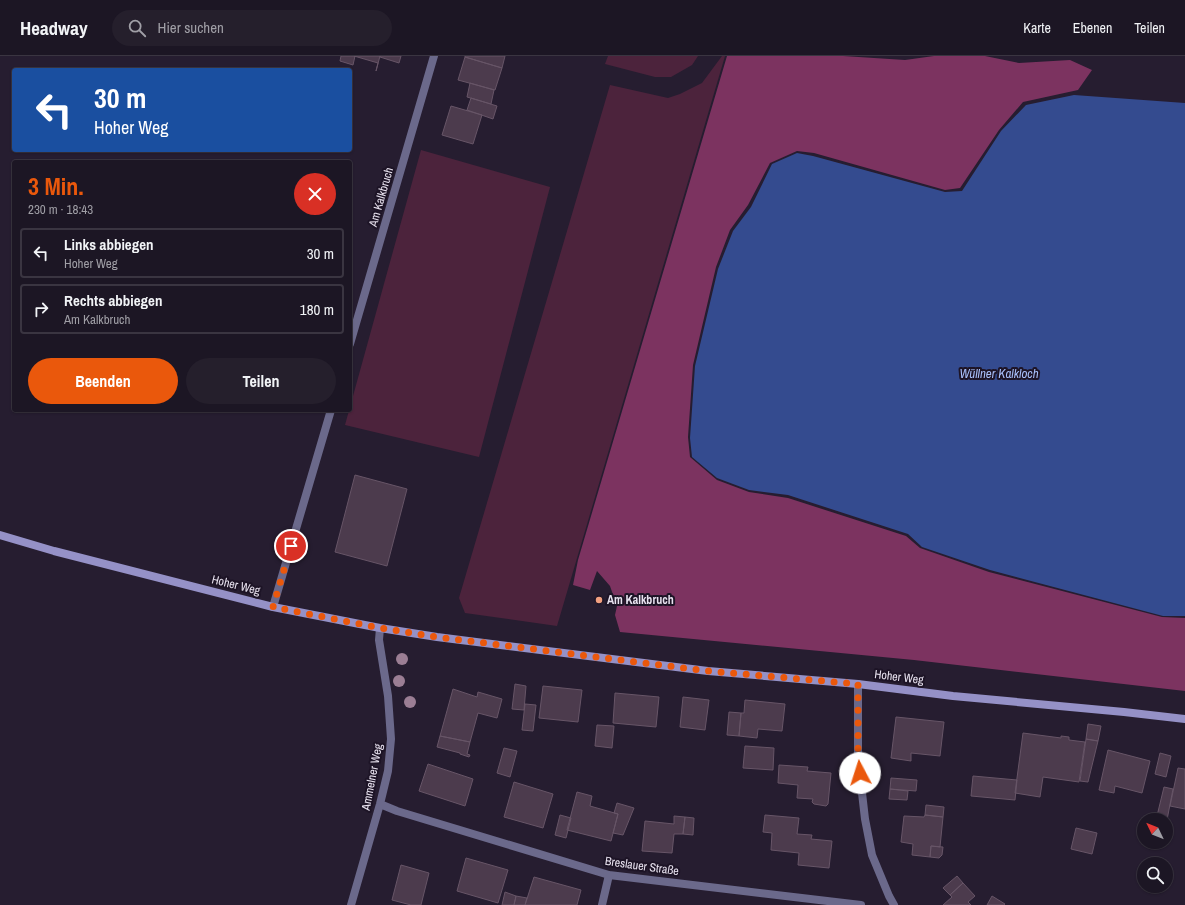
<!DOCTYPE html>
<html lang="de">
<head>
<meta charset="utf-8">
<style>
	body { margin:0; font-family:"Archivo Narrow",sans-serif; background:#251f2c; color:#f1f3f6; height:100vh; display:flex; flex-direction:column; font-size:15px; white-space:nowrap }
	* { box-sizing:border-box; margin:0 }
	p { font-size:13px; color:#a09fa6 }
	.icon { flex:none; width:22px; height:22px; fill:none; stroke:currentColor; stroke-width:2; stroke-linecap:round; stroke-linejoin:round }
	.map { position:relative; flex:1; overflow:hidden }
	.panel { position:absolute; left:12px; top:104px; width:340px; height:252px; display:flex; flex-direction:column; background:#1c1624; border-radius:4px; box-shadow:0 1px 3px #0004,0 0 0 1px #3a3541 }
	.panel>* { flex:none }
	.hud { position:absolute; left:12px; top:12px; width:340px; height:84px; border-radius:4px; box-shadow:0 1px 3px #0004,0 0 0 1px #3a3541; background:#1a4fa0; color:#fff; overflow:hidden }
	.needle { width:26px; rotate:313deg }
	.buttons { position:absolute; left:1137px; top:757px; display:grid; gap:8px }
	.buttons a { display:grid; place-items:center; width:36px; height:36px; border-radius:50%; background:#1c1624; box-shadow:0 1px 3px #0004,0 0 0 1px #3a3541; font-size:20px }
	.pin { position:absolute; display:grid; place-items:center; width:34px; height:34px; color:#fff; margin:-17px; border:2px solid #fff; border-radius:50%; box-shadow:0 1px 4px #0007 }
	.me { position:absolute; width:44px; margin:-22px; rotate:355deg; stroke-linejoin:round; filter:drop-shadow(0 0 3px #0008) }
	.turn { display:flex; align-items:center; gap:14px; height:84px; padding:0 16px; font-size:18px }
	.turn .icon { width:52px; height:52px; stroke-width:2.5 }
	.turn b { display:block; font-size:28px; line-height:34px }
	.round { display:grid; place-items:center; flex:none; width:42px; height:42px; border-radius:21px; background:#251f2c }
	.head { display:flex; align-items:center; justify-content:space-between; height:68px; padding:0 16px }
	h1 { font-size:24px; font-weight:700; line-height:30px; color:#ea580c }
	.action { display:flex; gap:8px; margin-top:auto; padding:8px 16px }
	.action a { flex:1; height:46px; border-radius:24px; background:#ea580c; color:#fff; font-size:16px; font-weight:700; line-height:46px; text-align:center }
	.action a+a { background:#251f2c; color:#f1f3f6 }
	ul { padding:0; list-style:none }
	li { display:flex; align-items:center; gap:12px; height:50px; margin:0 8px 6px; padding:0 8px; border:2px solid #3a3541; border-radius:4px }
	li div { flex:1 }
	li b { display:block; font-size:15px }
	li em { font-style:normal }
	header { display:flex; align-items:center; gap:24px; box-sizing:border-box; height:56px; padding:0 20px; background:#1c1624; border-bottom:1px solid #3a3541 }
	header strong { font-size:19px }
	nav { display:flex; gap:22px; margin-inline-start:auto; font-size:14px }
	.search { width:280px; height:36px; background:#251f2c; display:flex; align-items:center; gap:10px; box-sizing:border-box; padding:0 14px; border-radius:22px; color:#a09fa6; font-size:15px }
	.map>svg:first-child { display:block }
</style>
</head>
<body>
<header>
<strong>Headway</strong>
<div class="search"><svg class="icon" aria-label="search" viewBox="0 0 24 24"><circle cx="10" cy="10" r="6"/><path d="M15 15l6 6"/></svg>Hier suchen</div>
<nav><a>Karte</a><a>Ebenen</a><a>Teilen</a></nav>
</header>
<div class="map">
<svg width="1185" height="849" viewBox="0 0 1185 849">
	<rect width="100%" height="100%" fill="#261d30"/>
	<path fill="#4c233c" d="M608,0H698L692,9L671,21H655L605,8Z
		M722,0H725L557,570L465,557L459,542L610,29L668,42L680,38L702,27Z
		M421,94L550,131L479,401L345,369Z"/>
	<path fill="#7c3360" d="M727,0H843L905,4L934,0H985L1019,7L1070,4L1092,14L1078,34L1023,46L999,74L960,132L945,134L814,97L797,95L770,107L748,149L730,174L716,211L693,309L688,381L690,401L717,424L749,436L788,442L906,480L920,492L989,516L1162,561L1185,562V635L914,604L620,576L615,559L617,550L610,530L597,515L590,534L573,529L578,504Z"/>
	<path fill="#344b8f" d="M1074,39L1185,47V560H1163L990,514L922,491L908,478L788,439L749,434L717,422L692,401L690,382L695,310L718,213L733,175L751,151L772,108L797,97L813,100L945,136L962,135L1001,75L1026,49Z"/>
	<path fill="#4c3b4d" stroke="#675567" d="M341,0H355L353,9L340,5Z
		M354,0H380L376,15L378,7Z
		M380,0H401L399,7L380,1Z
		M465,0H505L502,12L465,1Z
		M465,1L502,12L495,34L458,24Z
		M470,27L494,34L491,48L467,41Z
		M471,42L497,50L493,63L467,54Z
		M451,50L482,59L473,88L442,79Z
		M355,419L407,433L387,510L335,496Z
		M515,628L526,630L524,654L512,653Z
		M543,630L582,634L578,666L539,662Z
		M453,633L477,641L478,636L502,643L497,662L478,657L470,686L440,680Z
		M615,637L659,641L656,671L613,667Z
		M683,641L709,644L705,674L680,671Z
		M745,644L785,648L782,675L758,673L757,682L739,680L741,657H744Z
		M525,648L536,649L533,675L522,674Z
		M729,656L741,657L739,680L727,679Z
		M896,661L944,666L940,700L911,697V705L891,702Z
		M1088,668L1101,670L1098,685L1086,683Z
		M597,669L614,670L612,692L595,690Z
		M1023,677L1061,682V680L1069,681V684L1085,686L1079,726L1043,721L1040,741L1015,737Z
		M440,680L470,686L467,698L470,699L469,701L460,698V697L437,691Z
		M1086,683L1098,685L1088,726L1080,725Z
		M745,690L774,692L773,714L743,712Z
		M504,692L517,695L510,721L497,717Z
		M1108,694L1150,705L1142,737L1115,730L1114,737L1099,734Z
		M1160,697L1171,700L1166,721L1155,718Z
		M428,708L473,723L465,750L419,735Z
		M779,709L808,711L807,715L831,717L828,748L826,750L814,748L812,746L813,743L797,742L798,729L778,727Z
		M1178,712L1185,713V753L1170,750Z
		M973,720L1017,724L1015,744L971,740Z
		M891,722L917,724L916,735L890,733Z
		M514,726L553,738L543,772L504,761Z
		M1164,731L1173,733L1166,769V764H1156Z
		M890,733L908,735L907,744L889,743Z
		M577,736L592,740L590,750L618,758L611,785L567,774Z
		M617,747L634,752L623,779L613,777L618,758L614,757Z
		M926,749L944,751L943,761L925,759Z
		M560,759L571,762L566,782L555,779Z
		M765,759L799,762L797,778L812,779L811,783L832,785L829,812L798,809L799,797L771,794L772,777L763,776Z
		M925,759L943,761L940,791L931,790L930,801L912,799L913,788L901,786L904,760L924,761Z
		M674,760L685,761L683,778H674L672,797L642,795L645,765L674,768Z
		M685,761L694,762L693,779L683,778Z
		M1076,772L1097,777L1092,798L1071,793Z
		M931,790L943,791L942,799L939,802L930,801Z
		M466,802L508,814L498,847L457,835Z
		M401,809L429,817L421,849H411L392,844Z
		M957,820L963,827L950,839L943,832Z
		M534,821L581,834L577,849H525Z
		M963,827L975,840L968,846L971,849H943L952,841L950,839Z
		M505,836L516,840L514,849H502Z
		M516,840L527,842L525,849H514Z
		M992,840L1005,848L1004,849H987Z"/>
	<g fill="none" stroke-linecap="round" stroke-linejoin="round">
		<path stroke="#6b698b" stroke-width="8" d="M350,288L434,0
			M273,551L331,354
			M858,628V702L865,763L872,799L889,840L894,849
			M380,748L397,755L609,819L861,849
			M351,849L380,748L388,715L391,683L388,640L379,584L380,572
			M602,849L609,819"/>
		<path stroke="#9591c7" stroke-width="8" d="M0,479L54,495L273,551L380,572L437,581L708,615L858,628L953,640L1124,656L1185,663"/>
	</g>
	<g fill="#9b7e94">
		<circle cx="402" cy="603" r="6"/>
		<circle cx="399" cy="625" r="6"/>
		<circle cx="410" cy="646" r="6"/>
	</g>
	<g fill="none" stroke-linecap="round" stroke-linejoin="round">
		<path stroke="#ea580c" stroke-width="7" stroke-dasharray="0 12.6" d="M291,490L273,551L380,572L437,581L708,615L858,628V702L860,717"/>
	</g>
	<circle fill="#f2a080" stroke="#1d1426" stroke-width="1.5" cx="599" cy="544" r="4"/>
	<g text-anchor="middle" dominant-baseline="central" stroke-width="4" stroke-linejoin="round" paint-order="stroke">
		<g font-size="12" fill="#e9e3f0" stroke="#1d1426">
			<text transform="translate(381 141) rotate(-74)">Am Kalkbruch</text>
			<text transform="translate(236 529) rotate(14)">Hoher Weg</text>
			<text transform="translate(899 621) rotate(7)">Hoher Weg</text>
			<text transform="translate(372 721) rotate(-79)">Ammelner Weg</text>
			<text transform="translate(642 810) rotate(8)">Breslauer Straße</text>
		</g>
		<g font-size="12" font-weight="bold" fill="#e9e3f0" stroke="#1d1426" text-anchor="start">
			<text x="607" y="544">Am Kalkbruch</text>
		</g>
		<g font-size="13" font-style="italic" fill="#a8bffa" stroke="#1d1426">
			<text x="999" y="317">Wüllner Kalkloch</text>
		</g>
	</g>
</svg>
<div class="buttons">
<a><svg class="needle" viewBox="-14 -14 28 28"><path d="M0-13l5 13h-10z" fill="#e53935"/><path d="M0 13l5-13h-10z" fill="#a09fa6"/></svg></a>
<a><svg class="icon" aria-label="search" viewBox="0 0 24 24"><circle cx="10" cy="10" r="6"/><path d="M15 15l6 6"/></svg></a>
</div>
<div class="pin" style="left:291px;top:490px;background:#d93025"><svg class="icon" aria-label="arrive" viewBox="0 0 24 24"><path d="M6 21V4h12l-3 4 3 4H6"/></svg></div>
<svg class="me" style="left:860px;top:717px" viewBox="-20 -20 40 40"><circle r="19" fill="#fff"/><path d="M0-13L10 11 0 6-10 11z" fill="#ea580c"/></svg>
<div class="hud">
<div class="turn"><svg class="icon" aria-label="left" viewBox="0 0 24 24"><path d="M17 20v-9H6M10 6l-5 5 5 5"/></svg><div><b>30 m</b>Hoher Weg</div></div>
</div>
<section class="panel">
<div class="head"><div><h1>3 Min.</h1><p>230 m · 18:43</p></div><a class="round" style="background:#d93025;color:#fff"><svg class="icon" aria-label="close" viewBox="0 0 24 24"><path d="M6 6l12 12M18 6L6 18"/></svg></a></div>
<ul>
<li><svg class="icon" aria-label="left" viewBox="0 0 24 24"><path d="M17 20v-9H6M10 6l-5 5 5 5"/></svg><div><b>Links abbiegen</b><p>Hoher Weg</p></div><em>30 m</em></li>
<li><svg class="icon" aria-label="right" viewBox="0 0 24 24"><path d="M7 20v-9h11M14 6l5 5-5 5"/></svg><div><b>Rechts abbiegen</b><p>Am Kalkbruch</p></div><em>180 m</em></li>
</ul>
<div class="action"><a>Beenden</a><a>Teilen</a></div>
</section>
</div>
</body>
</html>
